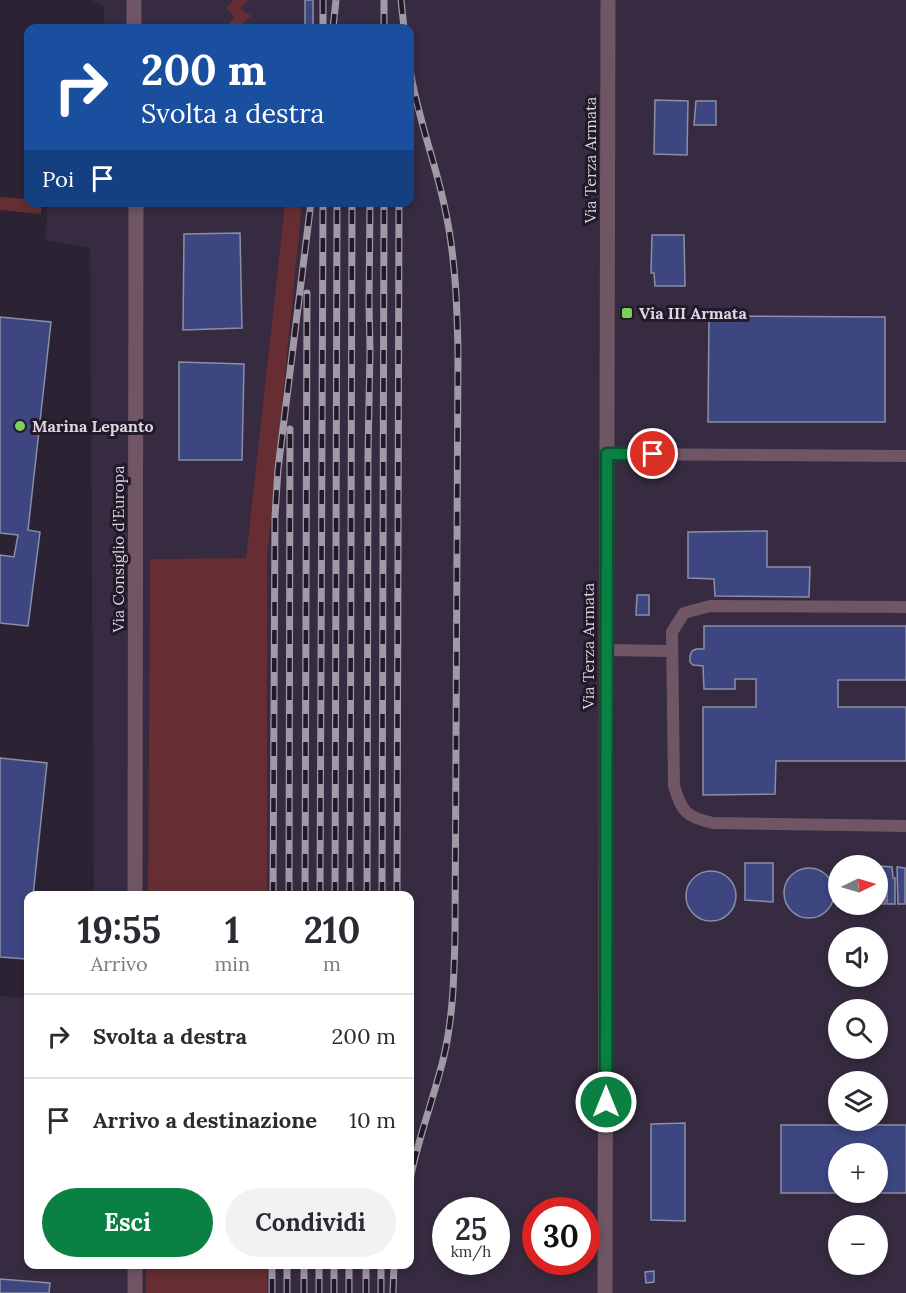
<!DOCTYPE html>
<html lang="it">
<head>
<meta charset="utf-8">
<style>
	body { margin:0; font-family:Lora,serif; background:#f2f2f3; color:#2b2b33; height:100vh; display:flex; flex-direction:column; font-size:22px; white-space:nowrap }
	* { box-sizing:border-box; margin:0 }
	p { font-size:20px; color:#7c7c81 }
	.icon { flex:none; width:33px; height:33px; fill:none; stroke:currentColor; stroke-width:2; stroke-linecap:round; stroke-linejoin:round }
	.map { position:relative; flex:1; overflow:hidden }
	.sheet { position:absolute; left:24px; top:891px; width:390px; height:378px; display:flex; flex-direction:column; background:#fff; border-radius:12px; box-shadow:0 3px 9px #0003 }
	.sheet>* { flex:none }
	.top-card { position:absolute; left:24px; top:24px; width:390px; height:183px; border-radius:12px; box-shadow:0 3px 9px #0003; background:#1a4fa0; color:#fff; overflow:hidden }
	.needle { width:39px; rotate:85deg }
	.tools { position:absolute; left:828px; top:855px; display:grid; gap:12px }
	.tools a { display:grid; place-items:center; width:60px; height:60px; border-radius:50%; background:#fff; box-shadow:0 3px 9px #0003; font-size:30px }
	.speed { position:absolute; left:432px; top:1197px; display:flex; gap:12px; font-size:30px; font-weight:700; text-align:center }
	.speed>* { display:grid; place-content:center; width:78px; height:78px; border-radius:50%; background:#fff; box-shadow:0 3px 9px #0003; line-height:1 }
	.speed small { font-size:15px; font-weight:400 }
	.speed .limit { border:9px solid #d22; background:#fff; color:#111 }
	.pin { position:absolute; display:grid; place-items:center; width:51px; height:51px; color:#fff; margin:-26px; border:3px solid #fff; border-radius:50%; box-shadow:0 2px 6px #0007 }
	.me { position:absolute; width:66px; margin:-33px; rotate:0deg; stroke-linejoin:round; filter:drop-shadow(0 0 4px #0008) }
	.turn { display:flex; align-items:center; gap:21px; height:126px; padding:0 18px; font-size:27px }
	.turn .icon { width:78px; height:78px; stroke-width:2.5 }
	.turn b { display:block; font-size:42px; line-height:51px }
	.then { display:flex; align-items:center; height:57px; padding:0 18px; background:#0003; gap:12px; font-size:22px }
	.eta { display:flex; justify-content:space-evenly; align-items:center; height:102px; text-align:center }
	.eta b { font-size:36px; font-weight:800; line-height:42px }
	.primary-button { display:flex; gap:12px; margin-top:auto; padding:12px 18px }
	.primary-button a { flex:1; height:69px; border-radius:36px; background:#0b8043; color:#fff; font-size:24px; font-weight:800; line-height:69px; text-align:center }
	.primary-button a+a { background:#f2f2f3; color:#2b2b33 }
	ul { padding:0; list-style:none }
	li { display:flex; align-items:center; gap:18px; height:84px; padding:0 18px; border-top:2px solid #e1e1e2 }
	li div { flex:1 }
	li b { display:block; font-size:22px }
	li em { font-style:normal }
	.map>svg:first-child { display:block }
</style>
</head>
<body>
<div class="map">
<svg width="906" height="1293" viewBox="0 0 906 1293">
	<rect width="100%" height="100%" fill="#2b2333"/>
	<path fill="#362b40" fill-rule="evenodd" d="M94,0H906V1293H267V1265L410,1264V896L267,895V558L302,203L410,202V28H104V7L94,2ZM838,866H878V904H838ZM838,938H878V976H838ZM838,1010H878V1048H838ZM838,1082H878V1120H838ZM838,1154H878V1192H838ZM446,1210H496V1262H446ZM536,1210H586V1262H536ZM838,1226H878V1264H838Z
		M48,203H285L246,558L150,559L148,895H94L90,248L45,240Z
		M0,996L28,998V1264L146,1265V1293H0Z"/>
	<path fill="#662e32" d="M234,0H248L240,8L251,16L241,25L244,28H229L226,26L235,17L226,8Z
		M0,197L28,199V202L42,203L41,214L0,210Z
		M285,203H302L267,558V895H148L150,559L246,558Z
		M146,1265H267V1293H146Z"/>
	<path fill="#3d4680" stroke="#8a8fa5" stroke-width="1.5" fill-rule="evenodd" d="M305,0H313V28H305Z
		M655,100L688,101L687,155L654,154Z
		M696,101H716V125H694Z
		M240,233L242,328L183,330L184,234Z
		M652,235H684L685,286H655L654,273H651Z
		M709,316L885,317V422H708Z
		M0,317L51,322L28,530L40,532L28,626L0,623V555L14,557L18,535L0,533Z
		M179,362L244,364L242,460H179Z
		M767,531V567H810L809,597L715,596L714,579L688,578V532Z
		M637,595H649V615H636Z
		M704,626H906V680H838V707H906V761H776L775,794L703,795V707H756V679H735V689H704L703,666L693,665L690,662V656L692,651L696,649H704Z
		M0,758L47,763L33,896H28V937L26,959L0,957Z
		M745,863H773V902L745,900Z
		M879,866L892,867L893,878H895V904H887V880H885V904H878V879H880Z
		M897,867L905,868V904H898Z
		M784 893a25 25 0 1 1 50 0a25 25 0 1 1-50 0Z
		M686 896a25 25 0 1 1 50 0a25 25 0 1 1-50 0Z
		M685,1123V1221L651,1220V1124Z
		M781,1125H906V1193H781ZM838,1154H878V1192H838Z
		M654,1271V1282L646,1283L645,1272Z
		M0,1279L50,1283L49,1293H0Z"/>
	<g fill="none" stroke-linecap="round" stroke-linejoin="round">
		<path stroke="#705565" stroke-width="12" d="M607,454L906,456
			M906,607L710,606L684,613L672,632L674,786C682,812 686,817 713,823L906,826
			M606,650L672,651"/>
		<path stroke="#705565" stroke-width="15" d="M134,0V28
			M135,896L136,202
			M135,1293V1264
			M605,1293L608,0"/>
		<defs>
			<path id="rail" d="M323,0V28
				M401,0L404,28
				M333,28L336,0
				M384,28V0
				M410,69C417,115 434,158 444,204C455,253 457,300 458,351L455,937C454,977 453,1017 444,1056C434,1098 418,1138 410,1180
				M273,896L275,516L278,469L311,202
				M289,896L290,429
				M305,896L307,293
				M320,896L323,202
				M335,896L337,202
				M350,896L352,202
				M367,896L368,455L370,350L369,304L370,202
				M382,896L384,202
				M397,896L399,202
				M272,1293V1264
				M287,1293V1264
				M304,1293V1264
				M319,1293V1264
				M334,1293V1264
				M349,1293V1264
				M366,1293V1264
				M381,1293V1264
				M393,1293L394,1264"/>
		</defs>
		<use href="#rail" stroke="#a099a6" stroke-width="7"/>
		<use href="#rail" stroke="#221929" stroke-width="4.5" stroke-dasharray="14" stroke-linecap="butt"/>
	</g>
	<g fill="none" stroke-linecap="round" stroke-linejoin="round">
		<defs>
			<path id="route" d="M606,1102L607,454H653"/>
		</defs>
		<use href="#route" stroke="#07532c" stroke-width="15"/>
		<use href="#route" stroke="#0b8043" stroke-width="10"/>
	</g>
	<g fill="#79d158" stroke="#221929" stroke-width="2">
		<rect x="621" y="307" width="12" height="12" rx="3"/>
		<circle cx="20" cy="426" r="6"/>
	</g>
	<g text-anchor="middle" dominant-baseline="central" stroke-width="6" stroke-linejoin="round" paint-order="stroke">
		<g font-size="16" fill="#ddd7e2" stroke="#221929">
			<text transform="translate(590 160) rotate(-90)">Via Terza Armata</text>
			<text transform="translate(118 549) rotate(-90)">Via Consiglio d'Europa</text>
			<text transform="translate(588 646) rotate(-90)">Via Terza Armata</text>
		</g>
		<g font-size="16" font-weight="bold" fill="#ddd7e2" stroke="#221929" text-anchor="start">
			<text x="639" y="313">Via III Armata</text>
			<text x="32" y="426">Marina Lepanto</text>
		</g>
	</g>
</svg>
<div class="tools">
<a><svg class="needle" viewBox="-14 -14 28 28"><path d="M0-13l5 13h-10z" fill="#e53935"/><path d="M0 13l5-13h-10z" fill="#7c7c81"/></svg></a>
<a><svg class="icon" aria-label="sound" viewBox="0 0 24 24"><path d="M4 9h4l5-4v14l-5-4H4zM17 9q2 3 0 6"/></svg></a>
<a><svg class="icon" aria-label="search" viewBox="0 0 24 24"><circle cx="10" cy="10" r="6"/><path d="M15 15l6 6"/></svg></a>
<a><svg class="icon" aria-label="layers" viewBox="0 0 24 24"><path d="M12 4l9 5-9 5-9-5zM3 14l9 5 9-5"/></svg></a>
<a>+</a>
<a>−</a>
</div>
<div class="speed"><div>25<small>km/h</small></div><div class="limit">30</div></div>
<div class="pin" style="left:653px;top:454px;background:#d93025"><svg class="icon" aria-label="arrive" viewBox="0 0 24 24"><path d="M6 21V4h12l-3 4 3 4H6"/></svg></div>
<svg class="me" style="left:606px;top:1102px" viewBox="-20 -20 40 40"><circle r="17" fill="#0b8043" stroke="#fff" stroke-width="3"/><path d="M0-11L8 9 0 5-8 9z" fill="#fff"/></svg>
<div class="top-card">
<div class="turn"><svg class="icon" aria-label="right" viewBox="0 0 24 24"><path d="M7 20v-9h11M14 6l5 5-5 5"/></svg><div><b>200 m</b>Svolta a destra</div></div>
<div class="then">Poi<svg class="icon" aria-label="arrive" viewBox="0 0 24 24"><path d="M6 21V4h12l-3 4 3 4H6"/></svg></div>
</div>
<section class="sheet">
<div class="eta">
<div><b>19:55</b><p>Arrivo</p></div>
<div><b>1</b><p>min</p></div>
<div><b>210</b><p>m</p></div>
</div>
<ul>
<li><svg class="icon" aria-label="right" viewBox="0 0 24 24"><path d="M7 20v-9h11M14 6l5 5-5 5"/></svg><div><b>Svolta a destra</b></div><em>200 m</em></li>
<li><svg class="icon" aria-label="arrive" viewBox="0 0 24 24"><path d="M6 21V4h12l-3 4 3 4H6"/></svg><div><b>Arrivo a destinazione</b></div><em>10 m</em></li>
</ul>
<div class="primary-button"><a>Esci</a><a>Condividi</a></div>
</section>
</div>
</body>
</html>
